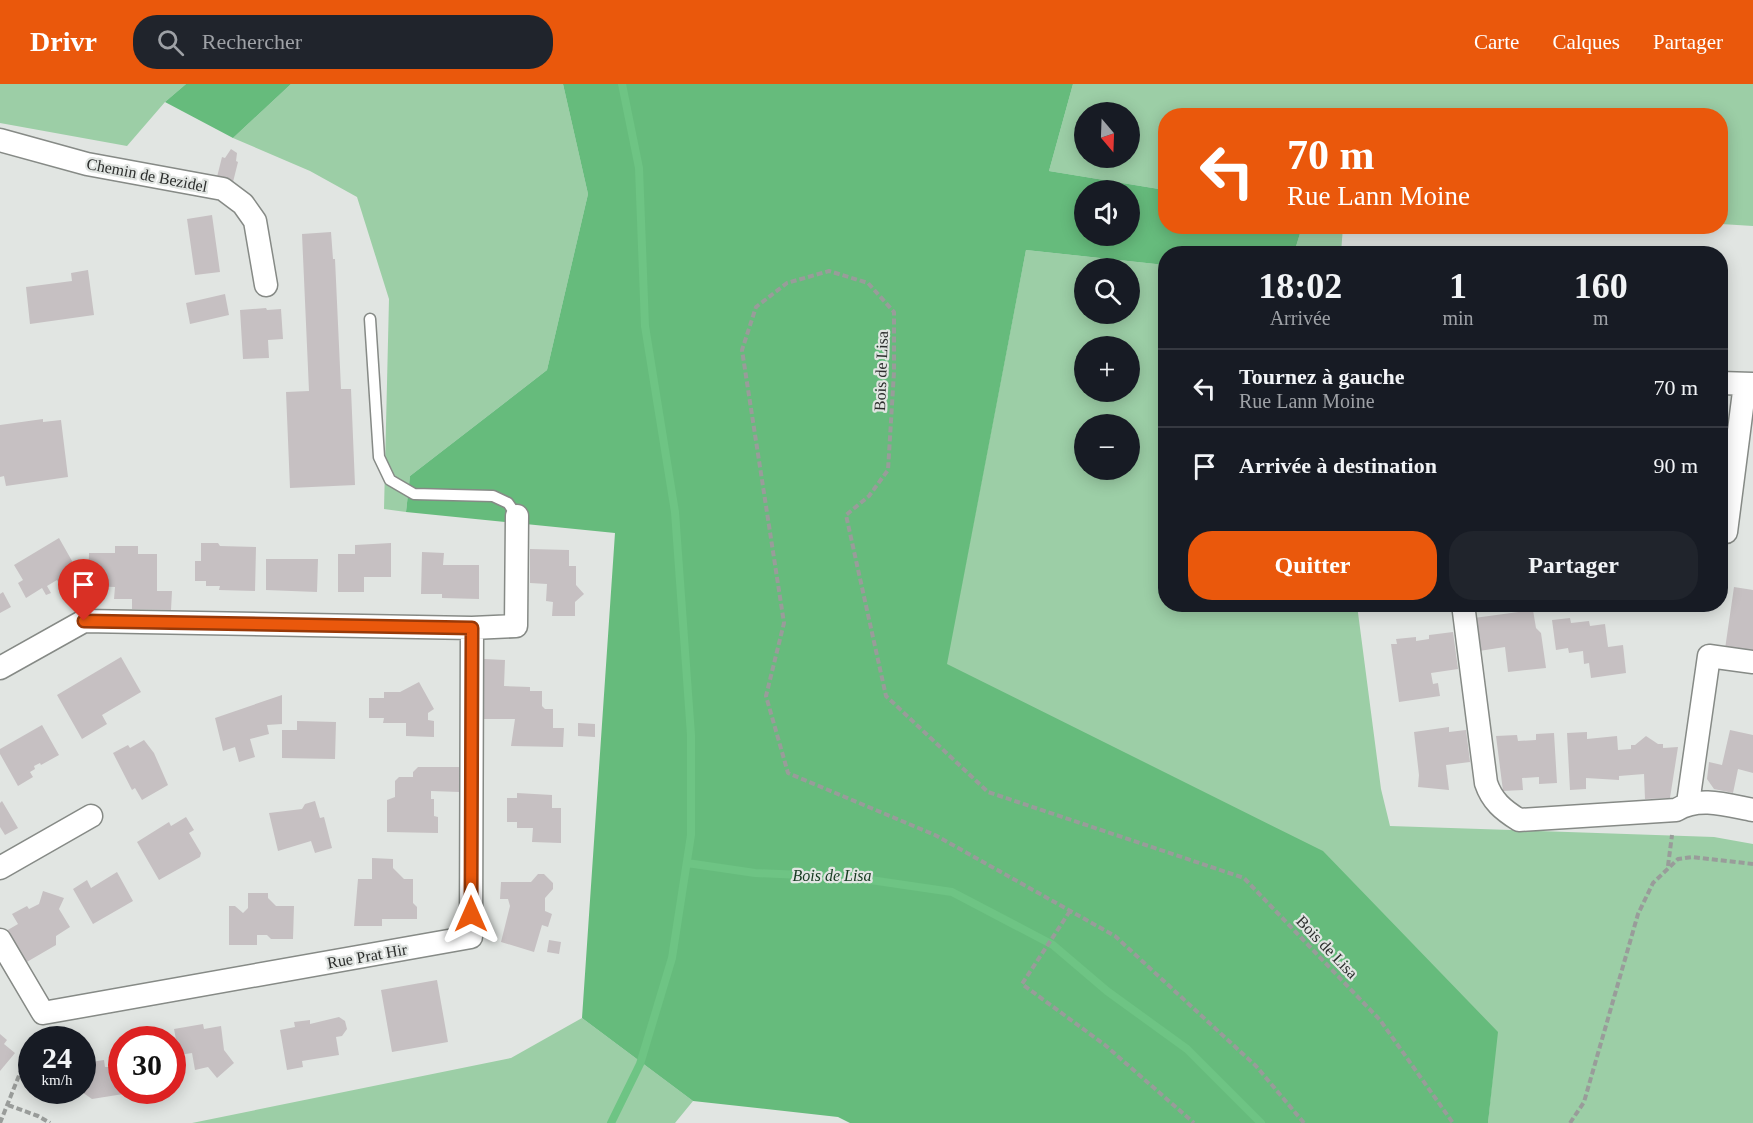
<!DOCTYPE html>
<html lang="fr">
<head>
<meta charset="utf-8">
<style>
	body { margin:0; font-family:Georgia,serif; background:#20242c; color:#f1f3f6; height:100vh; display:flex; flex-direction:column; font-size:22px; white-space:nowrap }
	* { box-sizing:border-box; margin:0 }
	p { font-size:20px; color:#9ea1a6 }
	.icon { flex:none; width:33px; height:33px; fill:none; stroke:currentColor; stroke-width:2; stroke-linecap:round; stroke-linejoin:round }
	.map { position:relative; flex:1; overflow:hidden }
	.sheet { position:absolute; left:1158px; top:162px; width:570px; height:366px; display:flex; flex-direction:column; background:#171b24; border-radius:24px; box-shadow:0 3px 15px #0003 }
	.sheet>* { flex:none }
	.banner { position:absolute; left:1158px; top:24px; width:570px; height:126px; border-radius:24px; box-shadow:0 3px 15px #0003; background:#ea580c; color:#fff; overflow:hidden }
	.needle { width:39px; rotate:161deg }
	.tools { position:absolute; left:1074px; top:18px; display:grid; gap:12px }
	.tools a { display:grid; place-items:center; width:66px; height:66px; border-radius:50%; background:#171b24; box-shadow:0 3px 15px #0003; font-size:30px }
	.speed { position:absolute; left:18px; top:942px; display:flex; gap:12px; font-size:30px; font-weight:700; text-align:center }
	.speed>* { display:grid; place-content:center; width:78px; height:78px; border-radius:50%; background:#171b24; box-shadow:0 3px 15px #0003; line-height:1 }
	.speed small { font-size:15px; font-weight:400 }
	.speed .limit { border:9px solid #d22; background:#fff; color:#111 }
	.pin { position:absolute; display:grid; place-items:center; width:51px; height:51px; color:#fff; margin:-62px -26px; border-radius:50% 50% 50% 0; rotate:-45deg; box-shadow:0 0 6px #0007 }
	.pin .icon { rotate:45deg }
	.me { position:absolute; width:66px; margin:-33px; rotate:0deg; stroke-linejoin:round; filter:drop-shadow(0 0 4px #0008) }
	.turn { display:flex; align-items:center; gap:21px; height:126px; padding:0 30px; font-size:27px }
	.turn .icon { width:78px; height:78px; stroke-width:2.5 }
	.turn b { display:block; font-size:42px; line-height:51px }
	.eta { display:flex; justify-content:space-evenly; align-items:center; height:102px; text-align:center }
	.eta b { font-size:36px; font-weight:700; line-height:42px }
	.primary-button { display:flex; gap:12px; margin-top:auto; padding:12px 30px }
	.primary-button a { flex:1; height:69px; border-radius:24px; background:#ea580c; color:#fff; font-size:24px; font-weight:700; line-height:69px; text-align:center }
	.primary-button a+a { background:#20242c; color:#f1f3f6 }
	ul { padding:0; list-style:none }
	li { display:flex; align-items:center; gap:18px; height:78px; padding:0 30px; border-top:2px solid #363941 }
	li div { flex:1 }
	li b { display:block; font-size:22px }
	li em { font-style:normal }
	header { display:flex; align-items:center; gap:36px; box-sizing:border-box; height:84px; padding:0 30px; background:#ea580c; color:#fff }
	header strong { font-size:28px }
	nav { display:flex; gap:33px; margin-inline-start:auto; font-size:21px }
	.search { width:420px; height:54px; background:#20242c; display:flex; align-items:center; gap:15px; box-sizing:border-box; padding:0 21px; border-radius:24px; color:#9ea1a6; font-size:22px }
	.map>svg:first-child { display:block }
</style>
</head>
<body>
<header>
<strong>Drivr</strong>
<div class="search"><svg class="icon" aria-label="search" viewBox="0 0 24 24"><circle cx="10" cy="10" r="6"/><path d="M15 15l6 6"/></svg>Rechercher</div>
<nav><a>Carte</a><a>Calques</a><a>Partager</a></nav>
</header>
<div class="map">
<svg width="1753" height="1039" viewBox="0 0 1753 1039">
	<rect width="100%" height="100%" fill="#e1e5e2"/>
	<path fill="#9ccea6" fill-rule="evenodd" d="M0,0H186L165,18L127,62L0,39Z
		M291,0H563L588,110L547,286L410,392L406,428L384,425L389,215L357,113L310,87L233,54Z
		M1073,0H1753V142L1721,140L1720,32H1166L1165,106L1049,87ZM1084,28H1130V74H1084Z
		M1302,143H1343L1341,169H1294Z
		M1026,166L1165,181L1166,520L1357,521L1381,705L1390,742L1714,753L1753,760V1039H1488L1497,948L946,581ZM1084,184H1130V230H1084ZM1084,262H1130V308H1084ZM1084,340H1130V386H1084Z
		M582,934L693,1017L675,1039H192L511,974Z"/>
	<path fill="#66bb7c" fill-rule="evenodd" d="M186,0H291L233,54L165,18Z
		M563,0H1073L1049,87L1165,106L1166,142L1302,143L1294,169L1166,170L1165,181L1026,166L947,580L1323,767L1498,948L1488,1039H850L838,1033L693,1017L582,934L615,449L406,428L410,392L547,286L588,110ZM1084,106H1130V152H1084Z"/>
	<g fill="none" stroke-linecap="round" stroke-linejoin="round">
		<path stroke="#6ec484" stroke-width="8" d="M687,779L755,789L850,793L952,808L1053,861L1107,907L1187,965L1261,1039
			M611,1039L640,980L672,874L691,751V651L675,428L645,242L639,84L622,0"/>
	</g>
	<path fill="#c6c0c2" d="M231,65L237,69L236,77L238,78L233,98L217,93L222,73L225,74Z
		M212,131L220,188L195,191L187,135Z
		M331,148L333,175H335L341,305H351L355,401L290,404L286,308L309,307L302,150Z
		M88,186L94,231L30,240L26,203L72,197L71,189Z
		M225,210L229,231L190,240L186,219Z
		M266,224L267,226L281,225L283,255L268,256L269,274L243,275L240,226Z
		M1720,241L1728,242L1726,276L1720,275Z
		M43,335V338L61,336L68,393L6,402L4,392L0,393V341Z
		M59,454L76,484L65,491L69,498L61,503L57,496L47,502L51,509L46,511L42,504L26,514L18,499L23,496L14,481Z
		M201,459H218L220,462L256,463L255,507L219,506L220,502H206V497H195V477H201Z
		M391,459V493H364V508H338V470H355V461Z
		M115,462H138V470H157V507H172L171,526L132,525V515H114L115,503L88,502L89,469H115Z
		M530,465L569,466V482H576V501L584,510L575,518V532H552L553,518L546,517L547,500L530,499Z
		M422,468L444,469L443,481H479V515L442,514V510H421Z
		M266,475H318L317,508L266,506Z
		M1734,503L1753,506V569L1725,565Z
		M3,508L11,523L0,529V510Z
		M1533,526L1536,544L1541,549L1546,584L1508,588L1505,563L1479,567L1474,534Z
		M1570,534L1571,539L1589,537L1590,542L1605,540L1608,563L1623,561L1626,589L1591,594L1589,579L1584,580L1583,567L1569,569L1568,564L1556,566L1552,536Z
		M1453,548L1458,585L1431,589L1433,600L1438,599L1440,612L1399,618L1391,560H1397L1396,555L1416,553V557L1429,555V551Z
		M121,573L141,608L102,631L107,640L82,655L57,611Z
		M484,575L505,576L504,602L530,603V607H542V622L545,625H553V644H564L563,663L511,662L515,635H484Z
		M419,598L434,625L428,629V636L434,637V653L406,652V639H383L384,634H369V614H384V608H400Z
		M282,611V640L267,641L269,650L250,655L255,673L239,678L235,663L223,667L215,634Z
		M297,637L336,638L335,675L282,674V646H297Z
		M578,639L595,640V653L578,652Z
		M42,641L59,671L41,681L40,679L34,682L35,685L30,688L33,693L18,702L0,670V665Z
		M1449,643V648L1466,646L1470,678L1446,681L1449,706L1418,703L1419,691L1414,648Z
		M1730,646L1753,651V689L1738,685L1733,709L1714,705L1707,695L1709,678L1722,681Z
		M1587,648V655L1617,652L1618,666L1631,665V661H1635L1646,652L1658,660H1663V664L1678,663L1670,714L1645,715L1644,690L1619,692V696L1586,694V705L1570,706L1567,649Z
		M1554,649L1557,699L1539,700V693L1522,694L1523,706L1503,707L1496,652L1517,651L1518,657L1536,656V650Z
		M144,656L154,669L168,701L142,716L135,704L132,706L113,669L128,661L130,664Z
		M418,683H460V708L431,707V715H434V732L438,733V749L387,748V716L395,713V697L399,693H413V688Z
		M517,709L552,711V724H561V759L532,758L533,744H517V738H507V714H517Z
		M2,717L18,744L5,751L0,743V719Z
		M315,717L320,734L324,733L332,764L315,769L311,757L278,767L269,729L302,725L305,720Z
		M186,733L194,746L189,749L201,769L200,773L159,796L137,758L169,738L171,742Z
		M372,774L393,775V784L404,795H413V819L417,823V835H382V842H354L358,795H372Z
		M117,788L133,817L93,840L73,805L87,796L91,804Z
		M538,790H544L553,799V805L545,814V827L552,830L548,843L542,841L534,868L501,858L510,822L508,815H500L501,798H531Z
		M43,807L64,814L59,825L70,843L56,852V861L25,879L6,847L18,840L12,830L27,822L29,825L39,820Z
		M248,809H268V814L276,822H294L293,855H271L267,851H257V861H229V822H235L243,829L248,824Z
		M549,856L561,858L559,870L547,868Z
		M437,896L448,958L392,968L381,906Z
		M339,933L345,937L347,945L342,952L336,953L339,971L302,977L303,983L287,986L280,946L295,943L294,938L310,936V940Z
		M203,940L204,945L221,942L224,966L234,979L217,994L208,983L195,986L192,969L179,971L174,945Z
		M0,950L7,956L4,960L15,969L0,987Z
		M120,968L122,1006L136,1008L92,1015L79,1006H82V983H86L85,979L104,976L105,983H110Z"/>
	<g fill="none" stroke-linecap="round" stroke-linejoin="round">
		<defs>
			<path id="lane" d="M370,235L379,373L390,396L414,410L493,412L508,419L517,432"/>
			<path id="street" d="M0,56L87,80L223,105L243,120L255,137L266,201
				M1720,299L1753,300
				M1720,448H1726L1745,300
				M1463,520L1486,699C1492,717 1503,726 1519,736L1676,726C1699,712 1727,721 1753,726
				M0,584L84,537L472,544L516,542L517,432
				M1688,719L1709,572L1753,578
				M0,784L91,732
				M0,856L43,929L471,853L472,544"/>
		</defs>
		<use href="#lane" stroke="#868a86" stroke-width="13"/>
		<use href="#street" stroke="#868a86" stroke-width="25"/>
		<path stroke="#999c9a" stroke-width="4" stroke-dasharray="6 3" stroke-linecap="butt" d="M1668,782L1672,751
			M1070,827L1022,900L1105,961L1194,1039
			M8,1021L38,1032L50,1039
			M0,1039L32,959
			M1304,1039L1256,982L1115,852L935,751L788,689L766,612L784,539L742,266L756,223L787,199L829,187L868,199L894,228V288L888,386L869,412L846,431L886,612L988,708L1244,794L1380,936L1453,1039
			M1570,1039L1584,1018L1638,830L1653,799L1678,775L1692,773L1753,780"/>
		<use href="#lane" stroke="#fff" stroke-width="10"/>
		<use href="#street" stroke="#fff" stroke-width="22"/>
	</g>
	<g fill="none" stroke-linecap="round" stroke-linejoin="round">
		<defs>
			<path id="route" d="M84,537L472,544L471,830"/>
		</defs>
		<use href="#route" stroke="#983908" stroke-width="15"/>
		<use href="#route" stroke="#ea580c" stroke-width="10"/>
	</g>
	<g text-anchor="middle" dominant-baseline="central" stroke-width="4.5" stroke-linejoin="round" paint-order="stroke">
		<g font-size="16" fill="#2c2e2d" stroke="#e1e5e2">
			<text transform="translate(147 91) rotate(11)">Chemin de Bezidel</text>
			<text transform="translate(881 287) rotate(-88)">Bois de Lisa</text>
			<text transform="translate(1327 863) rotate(46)">Bois de Lisa</text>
			<text transform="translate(367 872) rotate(-10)">Rue Prat Hir</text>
		</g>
		<g font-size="16" font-style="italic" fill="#163a20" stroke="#e1e5e2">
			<text x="832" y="791">Bois de Lisa</text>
		</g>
	</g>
</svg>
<div class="tools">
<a><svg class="needle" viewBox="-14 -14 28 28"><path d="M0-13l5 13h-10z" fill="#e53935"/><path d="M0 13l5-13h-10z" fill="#9ea1a6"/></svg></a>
<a><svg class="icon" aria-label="sound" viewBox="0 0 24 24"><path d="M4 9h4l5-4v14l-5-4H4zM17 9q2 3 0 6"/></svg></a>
<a><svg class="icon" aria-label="search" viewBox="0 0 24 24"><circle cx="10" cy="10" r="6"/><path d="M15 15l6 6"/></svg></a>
<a>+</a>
<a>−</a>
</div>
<div class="speed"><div>24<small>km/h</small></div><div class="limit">30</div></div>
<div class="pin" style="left:84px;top:537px;background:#d93025"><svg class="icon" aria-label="arrive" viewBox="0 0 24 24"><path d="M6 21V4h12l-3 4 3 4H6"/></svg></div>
<svg class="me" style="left:471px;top:830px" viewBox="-20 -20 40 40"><path d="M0-17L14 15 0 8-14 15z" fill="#ea580c" stroke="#fff" stroke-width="4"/></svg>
<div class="banner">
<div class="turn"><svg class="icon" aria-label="left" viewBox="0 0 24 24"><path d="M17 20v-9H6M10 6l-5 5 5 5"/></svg><div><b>70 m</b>Rue Lann Moine</div></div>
</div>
<section class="sheet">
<div class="eta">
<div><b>18:02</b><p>Arrivée</p></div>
<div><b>1</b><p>min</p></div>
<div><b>160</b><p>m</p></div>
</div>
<ul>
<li><svg class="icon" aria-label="left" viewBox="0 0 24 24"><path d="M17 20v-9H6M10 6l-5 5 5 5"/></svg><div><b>Tournez à gauche</b><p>Rue Lann Moine</p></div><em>70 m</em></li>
<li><svg class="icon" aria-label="arrive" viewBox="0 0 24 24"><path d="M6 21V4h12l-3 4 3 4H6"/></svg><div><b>Arrivée à destination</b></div><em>90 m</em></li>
</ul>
<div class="primary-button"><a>Quitter</a><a>Partager</a></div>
</section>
</div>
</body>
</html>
